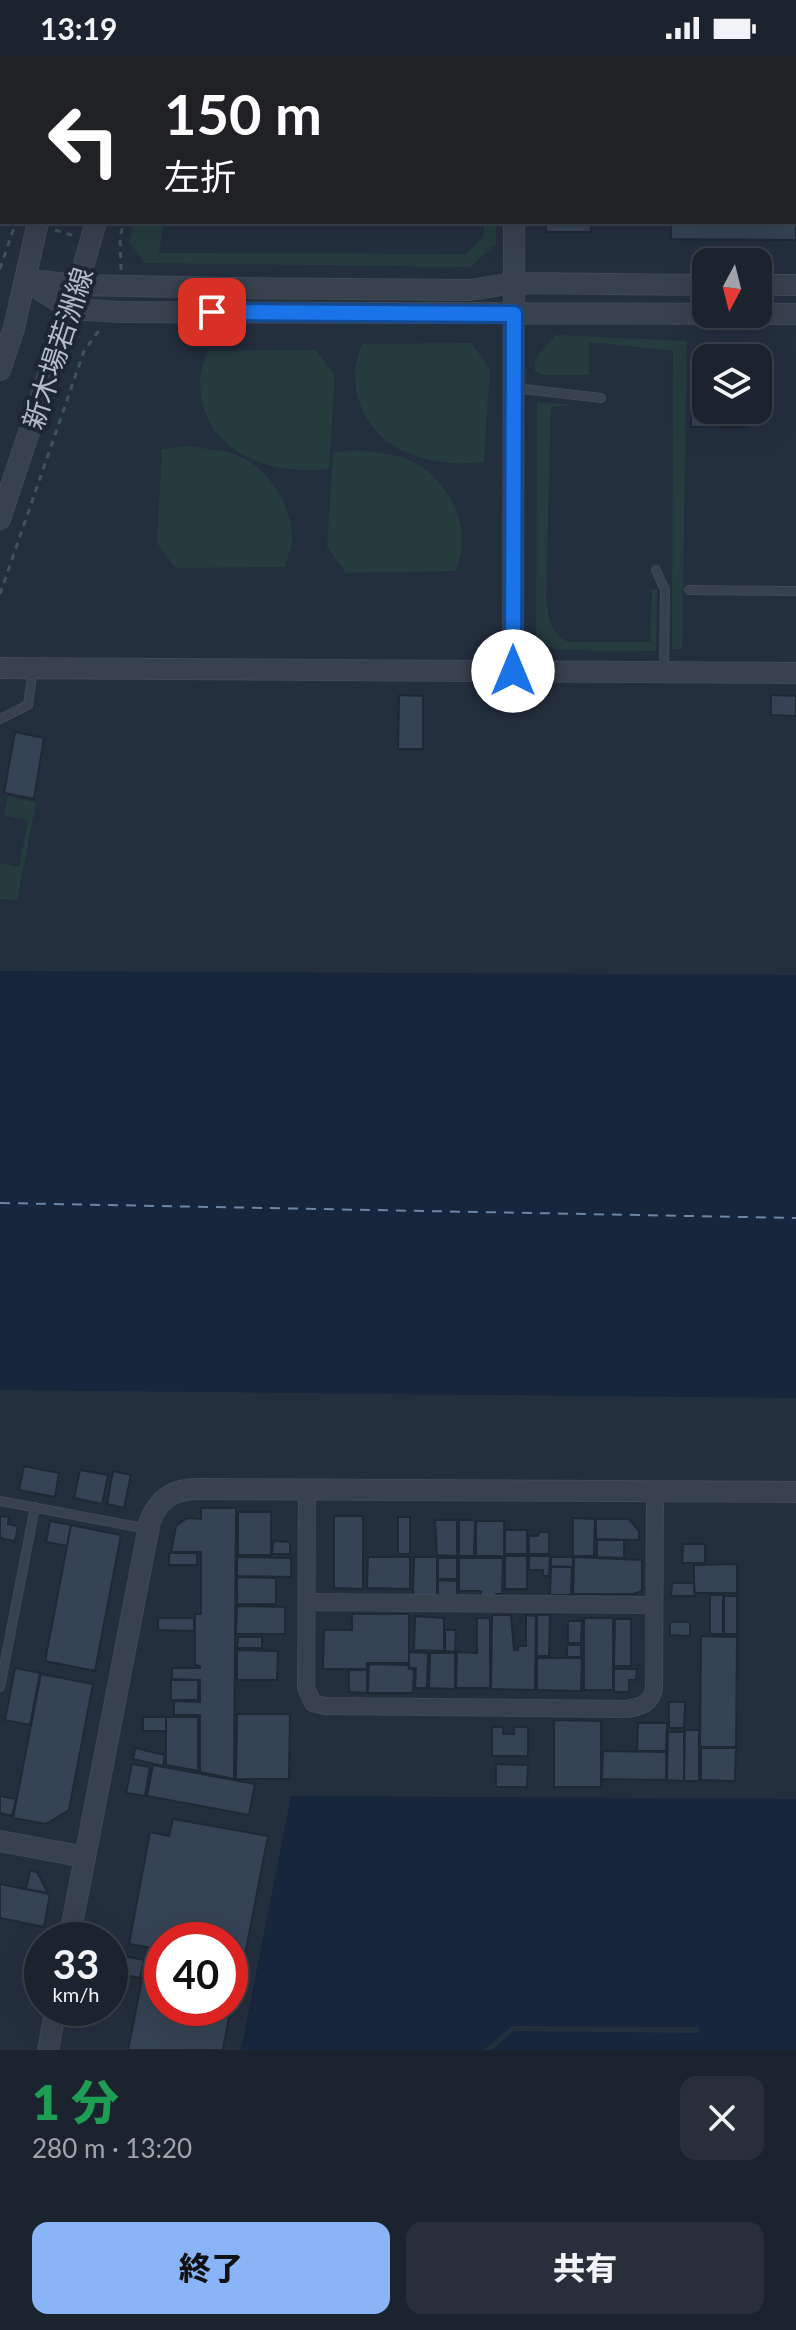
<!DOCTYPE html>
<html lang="ja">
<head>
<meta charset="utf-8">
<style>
	body { margin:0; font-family:Lato,"Noto Sans JP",sans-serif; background:#282f3a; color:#f1f3f6; height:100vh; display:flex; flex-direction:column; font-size:30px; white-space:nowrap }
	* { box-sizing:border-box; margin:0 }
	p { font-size:26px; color:#a0a4aa }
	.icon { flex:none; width:44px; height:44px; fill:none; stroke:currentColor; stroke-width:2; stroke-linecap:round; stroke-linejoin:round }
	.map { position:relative; height:1994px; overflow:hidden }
	.drawer { display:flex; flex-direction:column; background:#1b232e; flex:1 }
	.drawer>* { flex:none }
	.guide { position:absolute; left:0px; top:0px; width:796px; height:168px; box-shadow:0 8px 32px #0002,0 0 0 2px #39404a; background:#202124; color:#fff; overflow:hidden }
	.needle { width:52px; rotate:187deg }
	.fabs { position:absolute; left:692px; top:192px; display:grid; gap:16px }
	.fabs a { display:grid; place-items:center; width:80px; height:80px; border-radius:16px; background:#1b232e; box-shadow:0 8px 32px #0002,0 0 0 2px #39404a; font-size:40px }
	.speed { position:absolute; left:24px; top:1866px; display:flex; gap:16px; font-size:40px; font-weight:700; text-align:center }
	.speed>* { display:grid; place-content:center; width:104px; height:104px; border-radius:50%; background:#1b232e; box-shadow:0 8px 32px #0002,0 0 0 2px #39404a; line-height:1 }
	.speed small { font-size:20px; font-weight:400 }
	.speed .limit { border:12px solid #d22; background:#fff; color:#111 }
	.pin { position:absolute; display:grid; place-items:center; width:68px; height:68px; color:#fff; margin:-34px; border-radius:16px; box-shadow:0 4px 12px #0006 }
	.me { position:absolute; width:88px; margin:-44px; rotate:0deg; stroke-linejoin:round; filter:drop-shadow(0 0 6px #0008) }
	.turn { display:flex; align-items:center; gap:28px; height:168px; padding:0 32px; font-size:36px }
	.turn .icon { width:104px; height:104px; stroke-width:2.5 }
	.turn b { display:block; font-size:56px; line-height:68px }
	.round { display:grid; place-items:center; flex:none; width:84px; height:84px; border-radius:16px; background:#282f3a }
	.head { display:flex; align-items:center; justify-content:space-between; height:136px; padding:0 32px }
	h1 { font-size:48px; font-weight:800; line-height:60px; color:#1e9e55 }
	.primary-button { display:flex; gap:16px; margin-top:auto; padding:16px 32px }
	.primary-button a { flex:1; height:92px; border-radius:16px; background:#8ab4f8; color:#111; font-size:32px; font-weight:800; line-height:92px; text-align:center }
	.primary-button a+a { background:#282f3a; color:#f1f3f6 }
	.status { display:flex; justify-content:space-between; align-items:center; height:56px; padding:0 40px; background:#1b232e; direction:ltr }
	.status svg { height:22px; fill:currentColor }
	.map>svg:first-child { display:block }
</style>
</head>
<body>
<div class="status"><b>13:19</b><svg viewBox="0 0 49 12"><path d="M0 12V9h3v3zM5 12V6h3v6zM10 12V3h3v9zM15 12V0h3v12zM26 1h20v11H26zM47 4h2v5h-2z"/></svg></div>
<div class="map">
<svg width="796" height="1994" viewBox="0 0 796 1994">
	<rect width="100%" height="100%" fill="#242f3e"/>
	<path fill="#263c3f" d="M134,166H164L159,197L466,198L484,180V166H496V188L470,211L145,207L129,186Z
		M556,279L687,285L682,593H672L673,295L589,286V319H543L535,315V302Z
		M471,287L490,312L484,406C424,414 356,389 355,318C355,309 359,297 362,288Z
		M316,294L335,319L329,413C269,420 200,396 200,325C200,315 205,304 207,295Z
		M537,346L576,349L551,351L546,540C548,559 549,577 568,586H650L652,533H657L656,595L555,594L536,583Z
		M186,390C204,393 224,393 241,401C270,415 291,448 292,481C292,491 287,502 285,511L176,512L157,487L162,393Z
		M356,394C374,397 395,397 411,405C441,419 462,453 462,485C463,495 458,506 456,515L346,517L327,491L333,397Z
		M8,740L36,747L17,844L0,843V807L19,811L28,764L4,759Z"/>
	<path fill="#17263c" d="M0,915L796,919V1342L0,1334Z
		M291,1740L796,1743V1994H241Z"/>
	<path fill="#242f3e" d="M513,1970L699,1971V1977L514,1975L492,1994H483Z"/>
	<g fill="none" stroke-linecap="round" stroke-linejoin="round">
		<path stroke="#6d86a8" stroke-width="2" stroke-dasharray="10 8" stroke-linecap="butt" d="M0,1147L796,1162"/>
	</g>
	<path fill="#364354" stroke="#1f2835" stroke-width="2" d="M0,0H27L2,2L0,134Z
		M48,0H170L47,2Z
		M794,37L796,184L671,183V166H794Z
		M546,166H591V176H546Z
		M691,300H747V302H706V354H747V371H691Z
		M399,639L423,640V693H398Z
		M771,639L796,640V660L771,659Z
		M15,676L44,682L34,743L4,737Z
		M24,1410L59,1417L55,1441L19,1434Z
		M80,1414L108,1419L102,1448L74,1442Z
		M113,1415L131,1419L124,1452L107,1448Z
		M201,1452H236L234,1723L200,1716V1659H174V1645L200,1646V1624L172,1623V1612H200V1610L195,1609V1558H201V1496H171L176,1470L187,1462L201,1463Z
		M238,1456H271V1499H238Z
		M0,1460L9,1461L8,1468L18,1470L15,1485L0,1482Z
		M334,1460H363V1533L334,1532Z
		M398,1461H410V1498H398Z
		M573,1462L595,1463L594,1500H573Z
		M596,1463H629L639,1475V1484L596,1483Z
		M435,1464H457V1500L437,1499Z
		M459,1464H475L474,1500H459Z
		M50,1465L71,1469L67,1490L46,1486Z
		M476,1465H504V1500H476Z
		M71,1469L121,1479L95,1615L45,1605Z
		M505,1474H527V1498H505Z
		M539,1476H549V1498H529V1480H538Z
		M597,1484H624V1502L597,1501Z
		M273,1485L290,1486V1498H272Z
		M683,1488H705V1507H682Z
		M169,1497H197V1509H169Z
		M505,1500H527V1533H505Z
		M529,1500H550L549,1520H543V1514H529Z
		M237,1501L291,1502V1521L237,1520Z
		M368,1501H410V1533L367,1532Z
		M414,1501H437V1539H413Z
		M551,1501H573V1511L551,1510Z
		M574,1501L642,1504V1535L633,1538H573Z
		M438,1502H457V1523H438Z
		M459,1502H503L502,1538H496V1541H480L481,1535H459Z
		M737,1508V1537H694V1509Z
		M551,1511H572L571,1539H550Z
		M237,1521L276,1522V1548H237Z
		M438,1524L457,1525V1539H438Z
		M672,1527H694L695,1540H671Z
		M710,1539H723V1578H710Z
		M724,1540H737V1578H724Z
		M237,1550L285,1551V1578H236Z
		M352,1558H409V1607H367V1613H323L324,1574H352Z
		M492,1559H511L514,1594H518V1590H526V1559L536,1560L535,1634L491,1633Z
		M537,1559H550L549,1600H537Z
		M415,1560L444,1562V1595L414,1594Z
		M158,1562H194V1575L158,1574Z
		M477,1562H490V1632H456L457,1596L477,1597Z
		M584,1562H613V1634H584Z
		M615,1563H631V1610H614Z
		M568,1565H582L581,1587H568Z
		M670,1566H690V1580L670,1579Z
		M445,1574H456L455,1596L445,1595Z
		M701,1580L737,1581L736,1691H700Z
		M238,1581H262V1592H237Z
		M567,1589H581V1601H567Z
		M237,1594L278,1595L277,1624H237Z
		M409,1596L428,1597L427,1632H415L416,1612H409Z
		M430,1597H455V1633L429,1632Z
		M537,1602H582L581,1635L537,1634Z
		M369,1608L408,1609L409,1613H414L413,1637H368Z
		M15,1612L40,1617L30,1669L5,1664Z
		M614,1613H637L636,1624H629V1636H614Z
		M349,1614H367V1637L349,1636Z
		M41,1618L93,1628L69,1754L46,1768L13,1762Z
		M171,1624H198V1644H171Z
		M669,1646H685L684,1672H669Z
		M237,1658H290L289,1723H236Z
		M143,1661H166V1675H143Z
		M166,1661H198V1715L166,1709Z
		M554,1664L601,1665V1731H554Z
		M638,1667H667L666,1695H637Z
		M492,1671H503V1678H514V1671H528V1700H492Z
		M685,1674H699V1725H684Z
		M668,1676H684V1725L667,1724Z
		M135,1692L165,1699L163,1710L133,1703Z
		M701,1692H736L735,1725L701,1724Z
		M603,1695L666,1696V1724L602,1723Z
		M132,1708L150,1711L145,1740L126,1737Z
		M496,1708L528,1709L527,1731H496Z
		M153,1709L255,1728L249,1759L147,1740Z
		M0,1740L16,1743L12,1760L0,1757Z
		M173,1763L268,1780L243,1909L230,1907V1884H162V1894L129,1888L150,1776L169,1780Z
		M30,1815L37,1816L48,1837L26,1833Z
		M0,1828L50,1838L44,1871L0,1862Z
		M110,1897L144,1904L140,1922L110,1916Z
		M145,1907L162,1910V1952H230V1923L236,1924L223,1994H128Z"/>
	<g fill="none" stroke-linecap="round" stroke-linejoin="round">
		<defs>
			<path id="service" d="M515,332L601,342
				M656,514L665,534L664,615
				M689,534L796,535
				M0,663L28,649L33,613
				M0,1445L148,1473
				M0,1631L35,1451"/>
			<path id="minor" d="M307,1434L306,1632L313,1647L325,1650L626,1653C640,1651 651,1648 654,1633L655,1436
				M306,1546L654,1549"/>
			<path id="tertiary" d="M74,2L75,0
				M133,2V0
				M515,2V0
				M25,224L70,253L121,256L796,258
				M29,224L78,229L232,232L470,234L514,227L706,229
				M758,229H796
				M0,314L14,272L38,166
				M0,463L78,229L96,166
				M0,612L796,617
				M513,615L514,166
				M0,1785L85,1801
				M69,1884L150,1465C159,1442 174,1433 198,1433L796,1436
				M48,1994L56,1952"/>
		</defs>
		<use href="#service" stroke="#414a57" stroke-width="10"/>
		<use href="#minor" stroke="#414a57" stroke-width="18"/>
		<use href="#tertiary" stroke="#414a57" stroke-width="22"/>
		<path stroke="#3f5557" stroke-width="3" stroke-dasharray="6 6" stroke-linecap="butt" d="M50,2V0
			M160,2V0
			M55,174L75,180
			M0,213L16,166
			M121,214L120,181L124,166
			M0,538L84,295L100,273"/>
		<use href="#service" stroke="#38414e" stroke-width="8"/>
		<use href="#minor" stroke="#38414e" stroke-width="16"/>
		<use href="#tertiary" stroke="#38414e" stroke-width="20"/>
	</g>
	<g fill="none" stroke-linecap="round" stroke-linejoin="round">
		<defs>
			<path id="route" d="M212,256L514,258L513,615"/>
		</defs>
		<use href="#route" stroke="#114b97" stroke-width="20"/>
		<use href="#route" stroke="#1a73e8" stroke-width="14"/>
	</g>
	<g text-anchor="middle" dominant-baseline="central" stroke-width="8" stroke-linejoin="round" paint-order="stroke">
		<g font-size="28" fill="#b4bcc9" stroke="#1d2633">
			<text transform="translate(57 292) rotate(-72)">新木場若洲線</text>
		</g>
	</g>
</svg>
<div class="fabs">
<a><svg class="needle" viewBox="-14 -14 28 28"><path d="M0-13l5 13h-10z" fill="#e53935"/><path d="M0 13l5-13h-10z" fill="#a0a4aa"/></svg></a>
<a><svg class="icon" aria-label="layers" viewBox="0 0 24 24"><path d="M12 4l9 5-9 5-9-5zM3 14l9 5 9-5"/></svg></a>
</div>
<div class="speed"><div>33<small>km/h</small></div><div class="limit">40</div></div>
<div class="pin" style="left:212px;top:256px;background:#d93025"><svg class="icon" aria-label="arrive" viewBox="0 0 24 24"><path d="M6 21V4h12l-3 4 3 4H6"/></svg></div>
<svg class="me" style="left:513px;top:615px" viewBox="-20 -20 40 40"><circle r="19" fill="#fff"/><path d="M0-13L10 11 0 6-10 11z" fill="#1a73e8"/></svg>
<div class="guide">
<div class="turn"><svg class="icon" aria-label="left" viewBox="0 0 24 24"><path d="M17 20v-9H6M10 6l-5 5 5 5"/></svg><div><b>150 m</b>左折</div></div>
</div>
</div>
<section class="drawer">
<div class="head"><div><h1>1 分</h1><p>280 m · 13:20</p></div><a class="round"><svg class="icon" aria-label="close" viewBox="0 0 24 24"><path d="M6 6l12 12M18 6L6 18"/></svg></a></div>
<div class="primary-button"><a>終了</a><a>共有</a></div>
</section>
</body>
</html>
